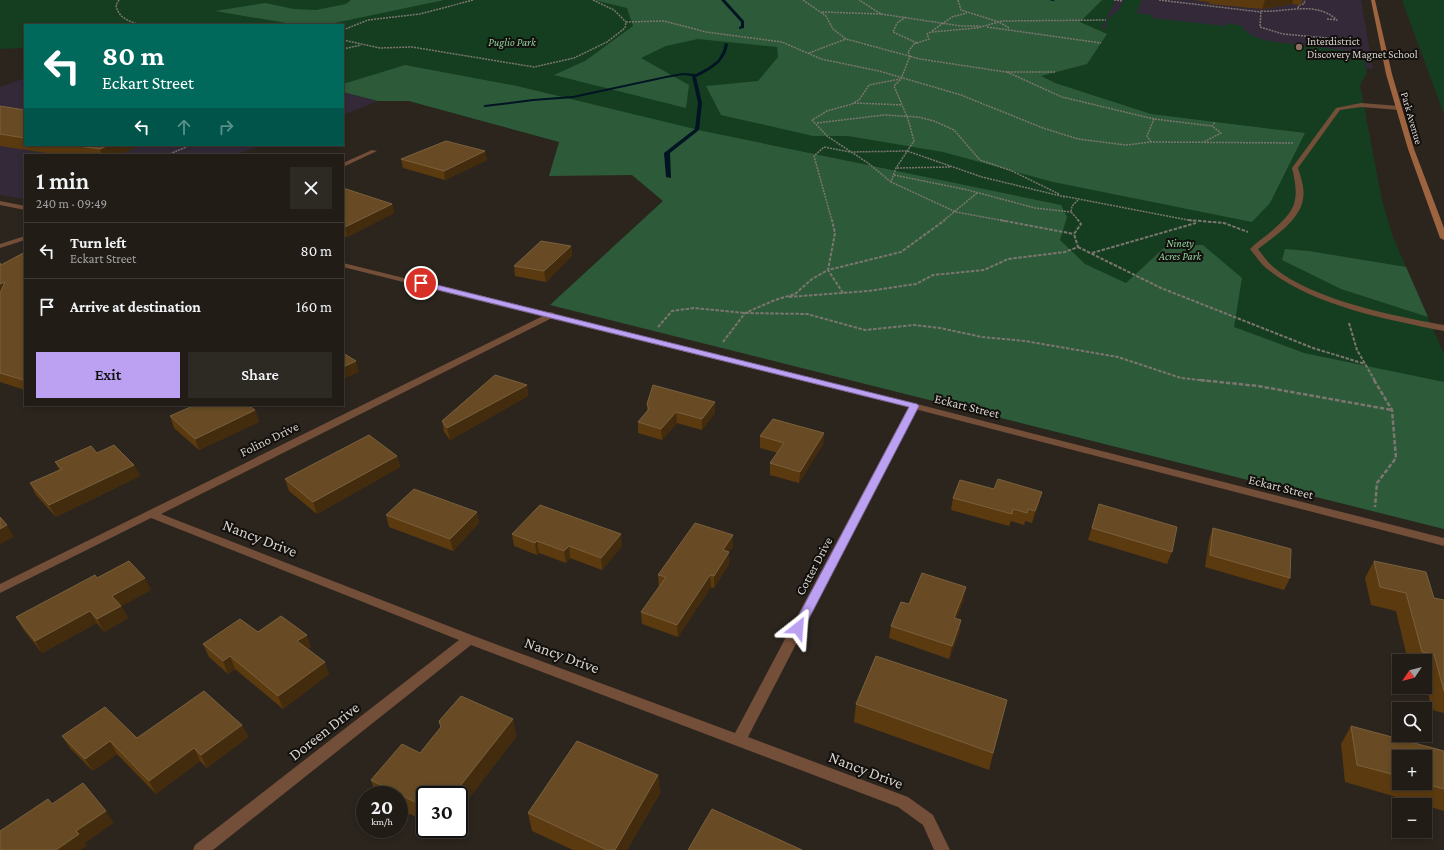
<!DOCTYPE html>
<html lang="en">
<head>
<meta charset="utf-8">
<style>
	body { margin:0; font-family:"Crimson Pro",serif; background:#2d2923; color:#f1f3f6; height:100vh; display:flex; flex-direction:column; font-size:15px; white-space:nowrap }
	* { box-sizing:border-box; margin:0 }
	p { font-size:13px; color:#a2a1a1 }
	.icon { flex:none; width:22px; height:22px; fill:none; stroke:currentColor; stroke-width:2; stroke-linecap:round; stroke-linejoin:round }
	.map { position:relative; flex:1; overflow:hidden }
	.details { position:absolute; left:24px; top:154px; width:320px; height:252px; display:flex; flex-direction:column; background:#211c16; border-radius:0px; box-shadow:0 2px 6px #0003,0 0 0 1px #3e3a35 }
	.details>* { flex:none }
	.banner { position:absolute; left:24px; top:24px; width:320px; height:122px; border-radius:0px; box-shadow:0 2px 6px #0003,0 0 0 1px #3e3a35; background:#00695c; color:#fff; overflow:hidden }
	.needle { width:26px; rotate:235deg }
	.controls { position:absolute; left:1392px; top:654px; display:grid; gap:8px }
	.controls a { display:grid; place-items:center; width:40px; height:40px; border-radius:0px; background:#211c16; box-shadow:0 2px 6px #0003,0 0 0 1px #3e3a35; font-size:20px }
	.speed { position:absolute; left:356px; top:786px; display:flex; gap:8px; font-size:20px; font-weight:700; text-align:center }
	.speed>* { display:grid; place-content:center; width:52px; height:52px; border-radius:50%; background:#211c16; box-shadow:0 2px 6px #0003,0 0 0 1px #3e3a35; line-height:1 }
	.speed small { font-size:10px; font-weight:400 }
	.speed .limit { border:2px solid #111; border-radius:6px; background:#fff; color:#111 }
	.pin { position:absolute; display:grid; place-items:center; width:34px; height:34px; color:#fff; margin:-17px; border:2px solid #fff; border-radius:50%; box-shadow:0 1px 4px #0007 }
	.me { position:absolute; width:44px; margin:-22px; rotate:28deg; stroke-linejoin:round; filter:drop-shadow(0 0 3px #0008) }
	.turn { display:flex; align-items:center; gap:14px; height:84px; padding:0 12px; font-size:18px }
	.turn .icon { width:52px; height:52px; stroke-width:2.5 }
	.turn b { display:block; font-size:28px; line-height:34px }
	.lanes { display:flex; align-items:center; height:38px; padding:0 12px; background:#0003; justify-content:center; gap:20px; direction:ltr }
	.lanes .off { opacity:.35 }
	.round { display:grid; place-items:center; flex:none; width:42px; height:42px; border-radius:0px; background:#2d2923 }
	.head { display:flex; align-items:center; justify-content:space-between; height:68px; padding:0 12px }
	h1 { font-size:24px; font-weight:600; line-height:30px }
	.cta { display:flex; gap:8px; margin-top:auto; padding:8px 12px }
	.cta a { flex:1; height:46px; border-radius:0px; background:#bca0f2; color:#111; font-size:16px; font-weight:600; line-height:46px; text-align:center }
	.cta a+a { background:#2d2923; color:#f1f3f6 }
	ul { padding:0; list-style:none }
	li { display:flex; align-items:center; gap:12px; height:56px; padding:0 12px; border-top:1px solid #3e3a35 }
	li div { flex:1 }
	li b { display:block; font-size:15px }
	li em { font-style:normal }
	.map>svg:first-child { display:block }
</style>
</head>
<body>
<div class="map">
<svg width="1444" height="850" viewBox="0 0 1444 850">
	<rect width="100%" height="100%" fill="#2c251e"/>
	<path fill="#332938" d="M1116,0H1361L1373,69L1100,28Z
		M25,78V145H262L235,155H25V199L0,195V87Z
		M343,92L378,101L343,115Z"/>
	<path fill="#153e20" d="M0,0H1116L1101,28L1106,29V20L1118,11L1124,0H1142L1136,13L1153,15L1152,18L1226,26L1228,23L1242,26C1247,36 1259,38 1268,41L1357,52L1363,56L1367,72L1360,85L1382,201L1393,237L1444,354V529L550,305L663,201L632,175L560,142L409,101H378L343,92V25H25V48L0,49Z
		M1402,0H1444V114Z"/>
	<path fill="#2d5a38" d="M351,0H444L325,25H298L215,11L265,3L294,9L316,10L346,4Z
		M594,0H1102L1080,22L1107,34L1087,64L1041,76L1055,83L1151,114L1305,133L1270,203L1252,222L1053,182L943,152L848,136H813L721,115L706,86L758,81L778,57L777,47L698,39L666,46L641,58L689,85L686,108L554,75L585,61L633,26L627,8Z
		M405,65L517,86L703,131L1061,205L1067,217L1060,240L1085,264L1126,283L1166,246L1203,245L1242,278L1234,327L1304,353L1444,382V529L550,305L663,201L632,175L549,176L559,142L409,101H378L343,92V84Z
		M1285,249L1309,251L1406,267L1428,317L1341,289L1282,260Z"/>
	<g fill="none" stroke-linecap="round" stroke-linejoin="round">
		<path fill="#001424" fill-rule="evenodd" d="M721,0H725L744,21V28L739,29V27L741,26V22Z
			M1049,0H1055L1053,1Z
			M725,43L728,44C726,58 717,66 704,73C701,74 700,76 696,77L702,103L699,130L670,153L671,178L666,177L664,153L695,129L698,103L692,76L683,75L666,78L573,98L533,101L485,107L483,106L485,105L533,99L573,96L666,76L683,73L696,74L709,67L718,60L723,51Z"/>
		<path stroke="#7c7670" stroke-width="1.5" stroke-dasharray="2 1" stroke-linecap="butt" d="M119,0L116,5C118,18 129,21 140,25
			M593,0L614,10L626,22
			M803,0L826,16L833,29L846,39L920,59L1006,72H1055
			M958,0L961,10L999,22L1009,28
			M1114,0L1123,1
			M1159,0L1261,12
			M1298,8L1299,5L1304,4L1305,0
			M822,12L881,14L859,0
			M881,14L961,26H980
			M906,17L897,23L893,32L917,43
			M1327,19L1337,20C1315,0 1286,13 1261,11L1260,27L1283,34L1327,38
			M987,27L1101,43
			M343,30L368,20L420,14L473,0
			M932,31L952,17L967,13
			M343,40L380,48L412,47L534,67L574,58L607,42L625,28L626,22L664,21L706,32L782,42L821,59L879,71L961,95L1043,128L1078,139L1126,145L1151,142L1294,143
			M343,49L361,45
			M809,53L846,39
			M1007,72L1062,97L1154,119L1212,126
			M854,103L902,105
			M817,123L884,115L918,117L934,121L954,130L980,160L1012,171L1059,194
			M1151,142L1147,136L1154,119
			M1204,142L1221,133L1212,126L1215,122
			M167,155L191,145
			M897,168L950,167
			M894,175L968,190L1035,208L1071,212
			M891,182L868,163L827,136L812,120L827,111L852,104L859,100L869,85L900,79
			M1063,196L1193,221
			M1078,200L1072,206L1071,212L1079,221
			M832,221L814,156L824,147L850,152L907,151L982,177L1065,197
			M943,221L977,193
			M1005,221L956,212L891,182L896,168L914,141L908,119L894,86L901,79L910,56L908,52L914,44L929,39L927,34L931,32L977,28L1002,21L1106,20"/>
		<path stroke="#7c7670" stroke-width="2" stroke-dasharray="3.5 1.5" stroke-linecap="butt" d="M1000,220L1074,234
			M1188,220L1224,223L1248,232
			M1078,247L1161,288L1313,348L1365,364
			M1092,253L1196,223
			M843,293L828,270L901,252L945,220
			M789,297L868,291L916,284L933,275L984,270L1008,259L1065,252L1078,247L1074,234L1081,224L1078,220
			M1349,323L1357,350L1375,381
			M658,327L672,311L694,308L745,313L807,314L865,330L914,325L940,328L982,337L1025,341L1118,357L1181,378L1209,381
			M723,342L745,313L775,300L795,294L812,279L828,270L835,233L832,220"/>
		<path stroke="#7c7670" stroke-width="2.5" stroke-dasharray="4.5 2" stroke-linecap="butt" d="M1200,380L1258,386L1392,410
			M1374,380L1392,410L1396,458L1377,483L1375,507"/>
		<path fill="#734e38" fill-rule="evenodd" d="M1361,103L1399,106L1402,108L1399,110L1361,107L1340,110L1298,168C1301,178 1305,188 1303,199C1300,220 1274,237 1258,249C1262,254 1266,260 1270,264C1307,299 1394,316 1444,325V331C1386,319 1313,306 1266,268C1260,263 1255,255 1250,249C1255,244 1261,239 1267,235C1294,212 1301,204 1292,168L1336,108Z"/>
		<path fill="#734e38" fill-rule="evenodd" d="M372,150L377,151L343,167V163Z
			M25,236V240L0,248V244Z
			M551,312L554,313L555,315L554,317L161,514L474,636L735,733L909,406L914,403L917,404L919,406L748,737L908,797L933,815L950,850H934L923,825L898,807L471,645L213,850H193L195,845L459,640L151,518L0,593V584Z"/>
		<path fill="#734e38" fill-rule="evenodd" d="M0,201L25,206V210L0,205Z
			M343,263L917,404L1444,538V546L911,408L343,267Z"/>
		<path fill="#9e633f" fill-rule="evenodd" d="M1371,0H1375L1392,74L1414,149L1444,228V240L1440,238L1408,149L1386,74Z"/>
	</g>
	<path fill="#5b3a0f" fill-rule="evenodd" d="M1193,0H1303L1301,5L1292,4L1262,9L1209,4V2Z
		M0,106L25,110V145H140L119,155H60L0,146Z
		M485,151L487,160L445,180L403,168L401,159Z
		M343,188L392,204L394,213L347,237L343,236Z
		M571,246L572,256L546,282L515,276L514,266Z
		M25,252V390L0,382V263L1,265Z
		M527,385L528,396L450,440L444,432L442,421Z
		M715,402V413L702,430L677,423L662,440L638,433V422L647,411V404Z
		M255,410L259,422L199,450L174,428L170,416Z
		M824,433L823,444L799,483L770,475V463L778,453L760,448V436Z
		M97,453L134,465L140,476L56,517L36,495L30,483L59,470L55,462Z
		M397,456L400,467L317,514L289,491L285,479Z
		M994,489L1042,492L1039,503L1032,523L1025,521L1024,525L1011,521L1009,526L951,510L953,498Z
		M1099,504L1172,552L1167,564L1088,540Z
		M477,512L479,523L453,551L389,527L386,515Z
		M1213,528L1290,578L1284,590L1205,567L1209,540Z
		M512,534L622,546L602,570L570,558L566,563L539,553L537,555L514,546Z
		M733,547L729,552V564L714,588L711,587L678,637L642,624L641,612L659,587L658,575Z
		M1374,561L1434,598L1444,600V713L1432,710L1425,680V661H1408L1396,611L1371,605L1365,578Z
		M97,578L151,590L121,606L128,618L104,632L97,623L42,653L23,629L16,617Z
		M964,599L956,619L961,620L959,633L949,659L889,638L891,626L909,604Z
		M258,632L311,647L308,649L329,674L283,709L235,669L228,674L209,657L203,644Z
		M1007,700L989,770L854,722L856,704Z
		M513,719L516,737L459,811V795H425V821L399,809V795H376L371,780L420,753Z
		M242,725L248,737L207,768L200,761L156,794L117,754L93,771L70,748L62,736L137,738Z
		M1351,726L1444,751V811L1345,782L1341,744ZM1399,757L1425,783H1399Z
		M658,775L660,793L627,850H573L532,831L528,813Z"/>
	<path fill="#432b0d" d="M1265,0H1293L1292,4L1262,9Z
		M109,145H140L119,155H102L100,149Z
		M485,151L487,160L445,180L444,171Z
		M392,204L394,213L347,237L345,227Z
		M571,246L572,256L546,282L544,271Z
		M5,282L0,295V284Z
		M356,361L359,372L343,379V367Z
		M527,385L528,396L450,440L447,428Z
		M715,402V413L702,430V419Z
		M255,410L259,422L199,450L195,439Z
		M676,412L677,423L662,440L661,429Z
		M824,433L823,444L799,483L800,472Z
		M397,456L400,467L317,514L313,502Z
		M134,465L140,476L56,517L49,505Z
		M1042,492L1039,503L1032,523L1035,511Z
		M477,512L479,523L453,551L450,539Z
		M7,525L14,537L0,544V529Z
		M621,534L622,546L602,570L601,558Z
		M733,535V547L729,552V564L714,588V576L723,550Z
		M537,541L539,553L537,555L535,543Z
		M569,546L570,558L566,563L564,551Z
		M710,575L711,587L678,637L677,625Z
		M145,578L151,590L118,608L112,596Z
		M966,587L964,599L952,630L954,618Z
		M121,606L128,618L104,632L97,619Z
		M90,611L97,623L42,653L35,641Z
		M961,620L959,633L949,659L952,646Z
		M307,635L311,647L302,654L297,641Z
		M230,656L235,669L228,674L223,661Z
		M325,662L329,674L283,709L278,696Z
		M513,719L516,737L459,811V795H453Z
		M242,725L248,737L207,768L201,755Z
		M110,741L117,754L93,771L85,759Z
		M194,748L200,761L156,794L149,781Z
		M658,775L660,793L627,850H615Z
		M106,811L114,823L85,843L87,846L81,850H56L76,831Z"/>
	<path fill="#684b24" stroke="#79603e" d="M0,106L25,110V138L0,134Z
		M446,141L485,151L444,171L401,159Z
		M72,145H109L100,149Z
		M343,188L392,204L345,227H343Z
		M541,241L571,246L544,271L514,266Z
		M25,252V380H24L0,373V293L5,282L0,284V263L1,265Z
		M343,353L356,361L343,367Z
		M495,375L527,385L447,428L442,421Z
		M653,385L715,402L702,419L676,412L661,429L638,422L649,409L647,404Z
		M195,405H248L255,410L195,439L170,416Z
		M773,419L824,433L800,472L770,463L784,443L760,436Z
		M369,435L397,456L313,502L285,479Z
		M114,445L134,465L49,505L30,483L62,469L55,462L91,446L97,453Z
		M998,479L1042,492L1035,511L1028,509L1027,513L1013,509L1012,514L953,498L960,480L994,489Z
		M414,489L477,512L450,539L386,515Z
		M1099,504L1177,527L1172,552L1092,528Z
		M540,505L621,534L601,558L569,546L564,551L537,541L535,543L512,534Z
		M0,517L7,525L0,529Z
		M695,523L733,535L723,550L729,552L714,576L710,575L677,625L641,612L666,577L658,575Z
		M1213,528L1291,549L1290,578L1210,555Z
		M129,561L145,578L112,596L121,606L97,619L90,611L35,641L16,617L95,575L97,578Z
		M1374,561L1426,572L1434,598L1444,600V691L1434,654L1422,652L1406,593L1380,587Z
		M922,573L966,587L954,618L961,620L952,646L891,626L901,602L909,604Z
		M281,616L307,635L297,641L325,662L278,696L230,656L223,661L203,644L240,619L258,632Z
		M876,656L1007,700L993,753L856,704Z
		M204,691L242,725L201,755L194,748L149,781L110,741L85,759L62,736L105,707L137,738Z
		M461,696L513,719L453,795H425V807L371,780L402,744L420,753L441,727L439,721Z
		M1351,726L1444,751V789L1422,783H1425V757H1399V776L1357,765Z
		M577,741L658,775L615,850H607L528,813Z
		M83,783L106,811L76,831L79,834L56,850H0V831L48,799L52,804Z
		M712,809L802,850H688Z"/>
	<path fill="#bca0f2" stroke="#7a689d" d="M421,281L917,404L919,406L802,632H793L792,628L909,407L418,285L417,283Z"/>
	<circle fill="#8d6e63" stroke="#120f0c" stroke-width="1.5" cx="1299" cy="47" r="4"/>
	<g text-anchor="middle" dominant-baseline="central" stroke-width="4" stroke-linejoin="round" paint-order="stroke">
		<g font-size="11" fill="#d5d1cc" stroke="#120f0c" text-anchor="start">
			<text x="1307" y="41">Interdistrict<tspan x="1307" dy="13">Discovery Magnet School</tspan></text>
		</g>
		<g font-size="11" font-style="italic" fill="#8ed59d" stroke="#120f0c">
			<text x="512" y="42">Puglio Park</text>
			<text x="1180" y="243">Ninety<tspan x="1180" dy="13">Acres Park</tspan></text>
		</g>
		<g font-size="11" fill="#d5d1cc" stroke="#120f0c">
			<text transform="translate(1412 118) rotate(74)">Park Avenue</text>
		</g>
		<g font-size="13" fill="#d5d1cc" stroke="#120f0c">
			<text transform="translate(967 406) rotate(14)">Eckart Street</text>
			<text transform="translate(269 439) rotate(-26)">Folino Drive</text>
			<text transform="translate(1281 487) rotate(14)">Eckart Street</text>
			<text transform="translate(814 566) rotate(-62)">Cotter Drive</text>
		</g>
		<g font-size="16" fill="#d5d1cc" stroke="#120f0c">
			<text transform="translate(260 538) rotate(21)">Nancy Drive</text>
			<text transform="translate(562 655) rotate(20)">Nancy Drive</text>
			<text transform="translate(324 731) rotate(-38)">Doreen Drive</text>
			<text transform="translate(866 770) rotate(21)">Nancy Drive</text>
		</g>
	</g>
</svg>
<div class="controls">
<a><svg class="needle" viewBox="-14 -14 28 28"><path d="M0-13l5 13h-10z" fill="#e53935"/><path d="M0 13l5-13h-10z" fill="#a2a1a1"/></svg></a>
<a><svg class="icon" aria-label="search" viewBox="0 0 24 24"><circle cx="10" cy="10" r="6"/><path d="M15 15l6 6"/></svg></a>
<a>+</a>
<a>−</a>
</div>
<div class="speed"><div>20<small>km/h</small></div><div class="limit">30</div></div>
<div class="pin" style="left:421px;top:283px;background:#d93025"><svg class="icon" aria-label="arrive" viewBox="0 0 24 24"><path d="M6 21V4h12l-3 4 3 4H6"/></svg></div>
<svg class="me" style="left:798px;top:628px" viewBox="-20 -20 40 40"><path d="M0-17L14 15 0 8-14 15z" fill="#bca0f2" stroke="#fff" stroke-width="4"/></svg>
<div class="banner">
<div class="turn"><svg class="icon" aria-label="left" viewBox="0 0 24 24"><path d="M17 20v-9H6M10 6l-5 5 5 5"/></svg><div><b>80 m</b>Eckart Street</div></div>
<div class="lanes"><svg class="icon" aria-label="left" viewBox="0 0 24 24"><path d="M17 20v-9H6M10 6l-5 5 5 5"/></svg><svg class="icon off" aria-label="ahead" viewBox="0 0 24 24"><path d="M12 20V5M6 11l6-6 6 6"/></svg><svg class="icon off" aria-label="right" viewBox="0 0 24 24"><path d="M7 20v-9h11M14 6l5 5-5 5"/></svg></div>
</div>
<section class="details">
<div class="head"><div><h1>1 min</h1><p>240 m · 09:49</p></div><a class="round"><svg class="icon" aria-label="close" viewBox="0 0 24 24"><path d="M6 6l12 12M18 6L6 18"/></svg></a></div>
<ul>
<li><svg class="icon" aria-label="left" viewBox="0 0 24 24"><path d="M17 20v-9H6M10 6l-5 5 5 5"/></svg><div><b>Turn left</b><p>Eckart Street</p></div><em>80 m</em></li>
<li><svg class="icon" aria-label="arrive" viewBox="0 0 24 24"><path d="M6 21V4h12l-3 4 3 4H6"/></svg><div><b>Arrive at destination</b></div><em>160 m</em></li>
</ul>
<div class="cta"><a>Exit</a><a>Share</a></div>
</section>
</div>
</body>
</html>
